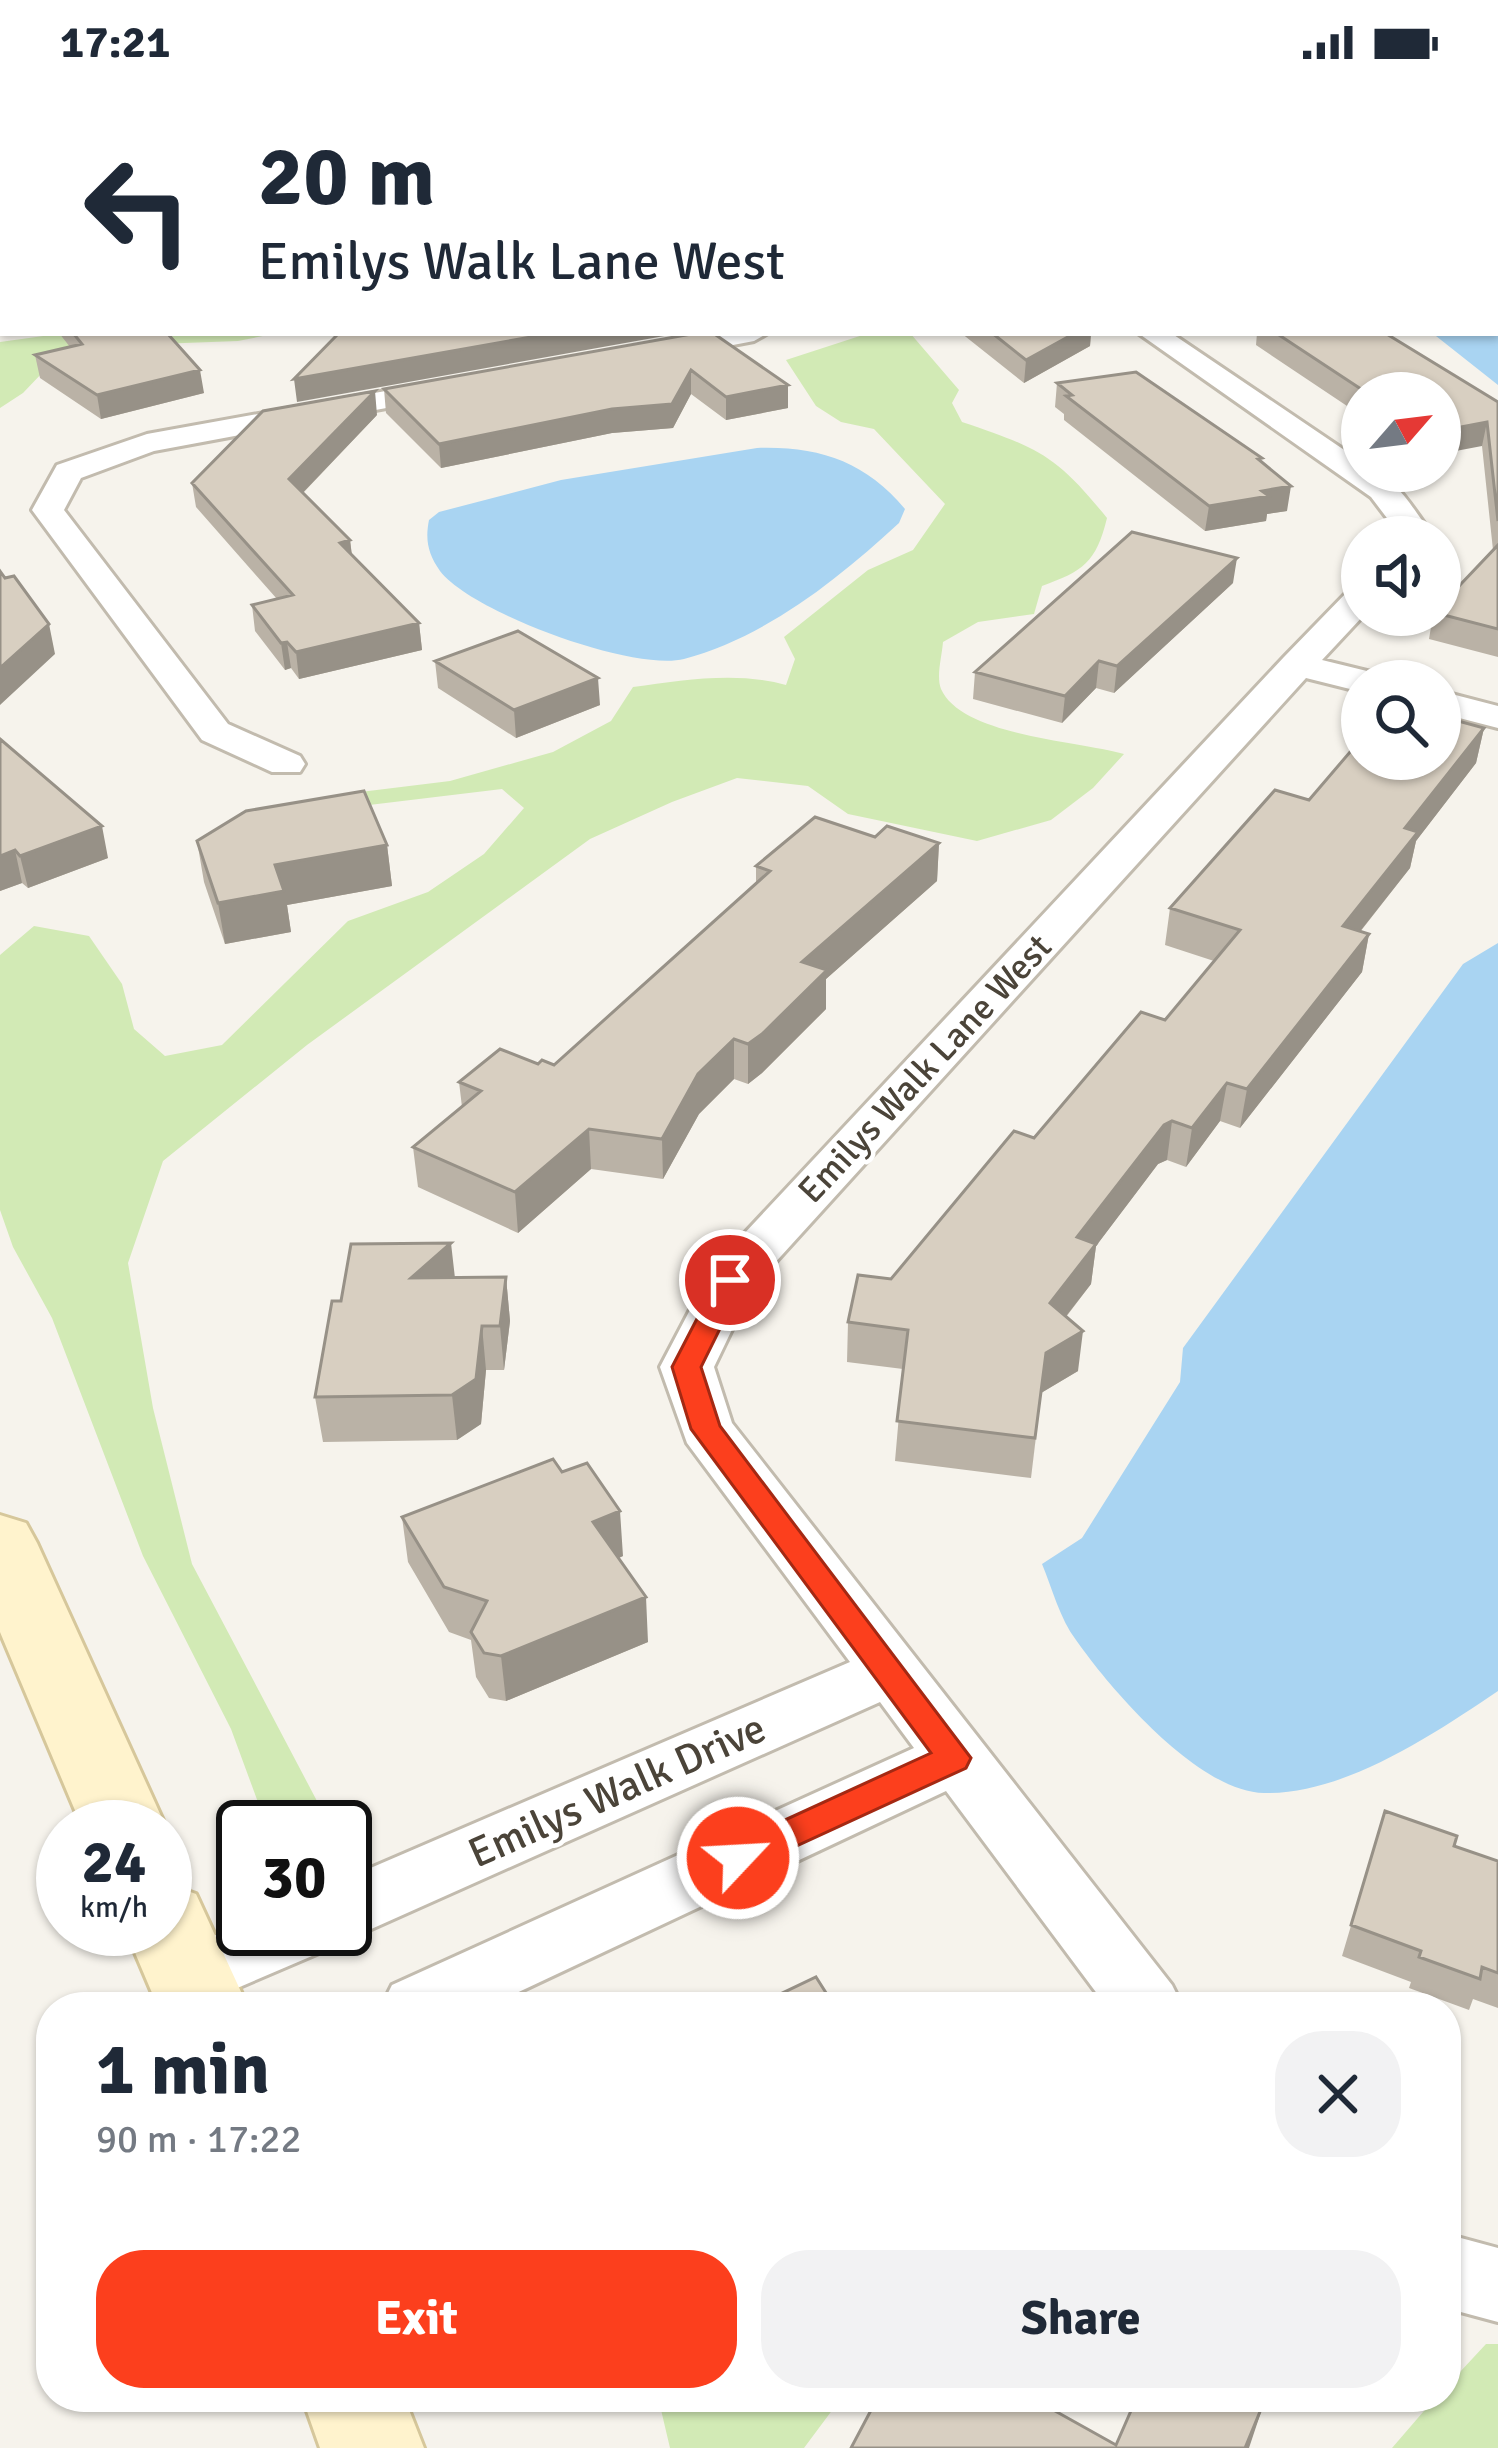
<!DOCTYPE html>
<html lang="en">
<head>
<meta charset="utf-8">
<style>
	body { margin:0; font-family:Signika,sans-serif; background:#f2f2f3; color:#1f2937; height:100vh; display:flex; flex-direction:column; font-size:45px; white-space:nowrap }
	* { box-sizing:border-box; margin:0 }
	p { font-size:39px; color:#747a83 }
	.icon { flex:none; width:66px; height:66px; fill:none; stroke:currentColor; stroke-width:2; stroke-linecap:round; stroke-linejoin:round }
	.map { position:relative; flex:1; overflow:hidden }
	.drawer { position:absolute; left:36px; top:1908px; width:1425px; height:420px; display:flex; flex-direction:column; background:#fff; border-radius:48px; box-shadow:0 3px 9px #0004 }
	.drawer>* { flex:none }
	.banner { position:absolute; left:0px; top:0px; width:1500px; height:252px; box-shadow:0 3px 9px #0004; background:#fff; color:#1f2937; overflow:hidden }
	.needle { width:78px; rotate:62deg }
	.tools { position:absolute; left:1341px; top:288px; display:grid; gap:24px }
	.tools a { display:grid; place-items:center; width:120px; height:120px; border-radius:50%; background:#fff; box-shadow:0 3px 9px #0004; font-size:60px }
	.speed { position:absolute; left:36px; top:1716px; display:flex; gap:24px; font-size:60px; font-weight:700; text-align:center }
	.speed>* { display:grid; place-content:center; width:156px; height:156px; border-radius:50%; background:#fff; box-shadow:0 3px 9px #0004; line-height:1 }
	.speed small { font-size:30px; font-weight:400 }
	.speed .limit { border:6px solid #111; border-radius:18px; background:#fff; color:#111 }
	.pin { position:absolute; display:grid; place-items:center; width:102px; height:102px; color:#fff; margin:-51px; border:6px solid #fff; border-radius:50%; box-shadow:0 3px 12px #0007 }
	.me { position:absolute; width:132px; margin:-66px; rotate:65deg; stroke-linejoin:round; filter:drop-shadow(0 0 9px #0008) }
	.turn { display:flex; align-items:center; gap:42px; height:252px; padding:0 60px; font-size:54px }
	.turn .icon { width:156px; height:156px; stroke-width:2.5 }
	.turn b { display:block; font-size:84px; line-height:102px }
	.round { display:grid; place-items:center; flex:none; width:126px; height:126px; border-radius:48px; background:#f2f2f3 }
	.head { display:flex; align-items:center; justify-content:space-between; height:204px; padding:0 60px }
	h1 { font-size:72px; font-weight:800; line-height:90px }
	.cta { display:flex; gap:24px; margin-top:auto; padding:24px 60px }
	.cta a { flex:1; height:138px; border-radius:48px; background:#fc3f1d; color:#fff; font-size:48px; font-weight:800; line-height:138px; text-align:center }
	.cta a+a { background:#f2f2f3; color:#1f2937 }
	.status { display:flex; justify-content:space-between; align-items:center; height:84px; padding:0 60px; background:#fff; direction:ltr }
	.status svg { height:33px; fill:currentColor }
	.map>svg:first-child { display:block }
</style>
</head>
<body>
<div class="status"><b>17:21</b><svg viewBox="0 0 49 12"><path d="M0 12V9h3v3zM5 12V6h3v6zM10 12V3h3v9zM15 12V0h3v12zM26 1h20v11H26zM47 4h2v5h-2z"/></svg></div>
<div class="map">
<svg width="1498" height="2364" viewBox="0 0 1498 2364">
	<rect width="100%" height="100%" fill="#f6f3ec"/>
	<path fill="#d2eab5" d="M65,249H278L238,257L158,260L44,287L23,309L0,324V258Z
		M869,249H910L959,306L952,319L962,338C1039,364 1056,371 1107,434C1096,479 1083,487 1042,502L1034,530L978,538L943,558C942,572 936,592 941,605C962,652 1078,657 1124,670L1093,704L1051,736L977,757L848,730L808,702L737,694L672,718L590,755L307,961L163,1077L128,1179L153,1324L192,1480L317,1717L284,1739L259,1721L231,1645L143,1472L52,1234L13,1163L0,1126V871L34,842L89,852L122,900L134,945L165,972L222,961L348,837L428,808L484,770L524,724L502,705L311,728L344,710L450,697L553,668L611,637L633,603C684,596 736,587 786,601L795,575L784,553L868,486L913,466L945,420L874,345L841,338L816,322L786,276Z
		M1486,2260H1498V2364H1392L1436,2313H1446V2303Z
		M658,2313H842L804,2364H670Z"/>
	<path fill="#a9d4f2" d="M1498,229V301L1436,252L1497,249Z
		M757,364C818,362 865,377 905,425L899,439C837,496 766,553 684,575C633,588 471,528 440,487C428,470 425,456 429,436L439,428L561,396Z
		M1498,859V1607C1434,1650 1344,1711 1264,1709C1199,1708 1111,1606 1076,1556C1060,1535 1052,1504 1042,1480L1082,1454L1180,1298L1183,1264L1463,880Z"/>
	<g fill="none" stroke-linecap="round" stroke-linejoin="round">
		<defs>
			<path id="street" d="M0,111H3V125H0Z
				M707,249H768L754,257L654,276L640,267L644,261Z
				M1138,249H1171L1362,378V387C1392,387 1410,420 1426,442L1422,453H1388L1393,442L1371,413Z
				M452,295L462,298L467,304L462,310L154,367L81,394L64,426L228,640L300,672L305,680L300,688H272L202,656L32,426L57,381L147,350Z
				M1362,502L1364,531L1322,576L1375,589L1380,597H1362V608L1306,594L752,1204L714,1283L732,1339L1172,1901L1183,1923H1107L946,1707L487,1923H381L392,1901L914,1664L880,1618L369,1846L345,1855L333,1851L326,1866L193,1923L166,1915L156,1894L166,1873L243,1839V1845H345V1795L850,1578L687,1359L660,1283L712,1184L1284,573L1350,505Z
				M1440,607L1498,622V644L1440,629Z
				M1446,2150L1498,2164V2238L1446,2224Z"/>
			<path id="secondary" d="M0,1431L26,1439L37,1459L166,1743L165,1745L82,1743L0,1548Z
				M165,1799L196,1810L248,1923H158L125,1845H165Z
				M302,2313H404L424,2364H320Z"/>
		</defs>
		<use href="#street" stroke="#c2bbae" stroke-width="6"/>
		<use href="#secondary" stroke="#d6c79b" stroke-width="6"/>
		<use href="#street" fill="#fff" fill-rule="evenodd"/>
		<use href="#secondary" fill="#fff3cd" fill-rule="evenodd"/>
	</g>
	<path fill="#bab2a6" d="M837,0H994L1000,3H837Z
		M59,249H167L204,309L101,335L40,294L35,271L70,263Z
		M697,249L788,324L726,336L691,310L673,344L612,349L441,384L386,329L384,305Z
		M961,249H1091L1090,262L1024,299Z
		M1257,249H1385L1498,318V573L1429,555L1433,531H1440V522L1493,466L1482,362L1440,309H1362V332L1256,261Z
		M1057,299L1262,378L1287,427L1267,430L1266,437L1205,447L1064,336V330L1055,323Z
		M377,331L303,409L350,456L352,471L419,539L422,566L299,595L291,584L285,586L255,547L252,521L277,515L196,423L192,399Z
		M1233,499L1114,609L1096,604L1062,639L973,615L975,588Z
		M435,577L600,621L516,654L438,604Z
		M1484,644L1476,679L1416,757L1410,784L1360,848L1369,850L1362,888L1240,1044L1220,1037L1186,1083L1167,1076L1158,1080L1096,1162L1091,1200L1066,1233L1078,1287L1041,1309L1031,1394L895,1377L903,1285L847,1278L848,1238L1034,1054L1165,936L1214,877L1165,861L1170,824L1309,716Z
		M0,655L108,774L28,804L22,799L0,807Z
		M875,753L939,759L937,797L826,895V925L762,989L748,1000L734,995L699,1030L663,1095L591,1085L518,1149L418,1103L413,1063L462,1023L459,998L538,980L554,981L756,799V782Z
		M197,757L387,761L392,802L287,821L291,848L225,860L204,798Z
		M455,1193H506L510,1237L504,1286H486L481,1340L457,1356L323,1358L315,1313L341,1217Z
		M402,1433L623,1472L619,1474L648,1558L506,1617L489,1614L476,1593L471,1556L449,1548L408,1478Z
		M1385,1727L1454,1762L1498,1777V1924L1473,1915L1469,1926L1409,1904L1411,1898L1342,1872Z"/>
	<path fill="#979187" d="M554,249H681L297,318L294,295Z
		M1075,249H1091L1090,262L1024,299L1026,276Z
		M200,286L204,309L101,335L97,311Z
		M691,286V310L673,344L612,349L441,384L439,360Z
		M788,301V324L726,336V313Z
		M375,307L377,331L292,420L289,395Z
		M1487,338L1482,362L1440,370V347Z
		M1291,402L1287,427L1267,430L1266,437L1205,447L1209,422L1262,407Z
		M350,456L353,482L340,459Z
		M1237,474L1233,499L1114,609L1117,582Z
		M419,539L422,566L299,595L296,568Z
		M49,540L55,570L0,621V584Z
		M287,558L291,584L285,586L281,559Z
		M1099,577L1096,604L1062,639L1065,612Z
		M598,594L600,621L516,654L514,626Z
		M1484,644L1476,679L1416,757L1410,784L1335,879L1343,842L1405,744Z
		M102,742L108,774L28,804L20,772Z
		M939,759L937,797L826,895V925L762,989L748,1000V960L802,878Z
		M387,761L392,802L287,821L291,848L225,860L218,819L275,781Z
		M15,766L22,799L0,807V772Z
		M1369,850L1362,888L1240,1044L1247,1005Z
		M734,955V995L699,1030L663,1095L662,1055L698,990Z
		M1227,999L1220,1037L1186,1083L1192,1044Z
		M1172,1037L1167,1076L1158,1080L1096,1162L1091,1200L1045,1259L1050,1219L1077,1153L1164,1041Z
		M589,1045L591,1085L518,1149L515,1108Z
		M451,1159L456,1203L411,1194Z
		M506,1193L510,1237L504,1286L500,1242Z
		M482,1242L486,1286L481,1340L457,1356L452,1311Z
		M1083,1247L1078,1287L1041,1309L1031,1394L1046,1269Z
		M620,1427L623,1472L596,1483L593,1438Z
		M646,1513L648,1558L506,1617L501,1572Z
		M1266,2313L1249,2364H1245Z"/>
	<path fill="#d8cfc1" stroke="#979187" stroke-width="3" d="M343,0H464L469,3H324Z
		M857,0H994L1000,3H863Z
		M3,15V68L0,65V16Z
		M73,249H167L200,286L97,311L35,271L82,260Z
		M339,249H554L294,295Z
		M697,249H713L788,301L726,313L691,286L672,320L612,325L439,360L384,305Z
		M992,249H1075L1026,276Z
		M1276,249H1385L1498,318V437L1487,338L1440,347V309H1367Z
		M1136,288L1262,374L1258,375L1291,402L1262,407L1269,412L1209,422L1066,312L1072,311L1057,299Z
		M375,307L289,395L350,456L340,459L419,539L296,568L287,558L281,559L252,521L293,511L192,399L263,327Z
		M1132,448L1237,474L1117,582L1099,577L1065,612L975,588Z
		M1498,461V545L1440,530V522Z
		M0,487L5,494L14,492L49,540L0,584Z
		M518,547L598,594L514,626L435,577Z
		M1440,632L1484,644L1405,744L1418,748L1343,842L1369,850L1247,1005L1227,999L1192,1044L1172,1037L1164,1041L1077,1153L1096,1160L1050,1219L1083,1247L1046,1269L1035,1354L897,1337L908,1246L848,1238L858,1191L891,1195L1014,1047L1034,1054L1141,928L1165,936L1240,846L1170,824L1275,706L1309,716L1362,654V675H1440Z
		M0,655L102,742L20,772L15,766L0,772Z
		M364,707L387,761L275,781L284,807L218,819L197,757L246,727Z
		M815,733L875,753L887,742L939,759L802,878L827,886L762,950L748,960L734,955L698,990L662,1055L589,1045L515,1108L413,1063L481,1007L459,998L500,965L538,980L542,976L554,981L770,787L756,782Z
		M451,1159L411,1194L506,1193L500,1242H482L476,1295L452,1311L315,1313L332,1217H341L351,1160Z
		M553,1375L562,1388L587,1379L620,1427L593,1438L646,1513L501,1572L484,1569L471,1548L487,1517L444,1503L402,1433Z
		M1385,1727L1457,1752L1454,1762L1498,1777V1889L1482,1883L1480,1895L1419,1873L1421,1867L1351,1841Z
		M816,1893L835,1923H753Z
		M878,2313H993L1008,2321L1011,2313H1030L1116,2361L1137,2313H1266L1245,2364H851Z"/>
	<path fill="#fc3f1d" stroke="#a42913" stroke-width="3" d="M730,1187L744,1196L701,1283L720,1342L971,1674L966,1684L738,1789L726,1784L721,1774L726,1763L931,1669L691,1345L672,1283L717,1196Z"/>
	<g text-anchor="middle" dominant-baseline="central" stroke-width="9" stroke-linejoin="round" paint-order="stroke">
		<g font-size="36" fill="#4b4439" stroke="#fff">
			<text transform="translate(925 985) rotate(-47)">Emilys Walk Lane West</text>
		</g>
		<g font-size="42" fill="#4b4439" stroke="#fff">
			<text transform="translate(617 1707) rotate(-24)">Emilys Walk Drive</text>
		</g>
	</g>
</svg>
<div class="tools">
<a><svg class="needle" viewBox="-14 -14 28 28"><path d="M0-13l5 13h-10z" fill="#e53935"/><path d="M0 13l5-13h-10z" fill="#747a83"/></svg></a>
<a><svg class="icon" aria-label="sound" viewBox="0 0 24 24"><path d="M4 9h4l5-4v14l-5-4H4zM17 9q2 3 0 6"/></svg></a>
<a><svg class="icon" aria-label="search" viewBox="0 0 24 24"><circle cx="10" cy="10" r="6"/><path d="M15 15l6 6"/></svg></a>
</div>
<div class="speed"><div>24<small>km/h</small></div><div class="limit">30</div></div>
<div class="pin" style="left:730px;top:1196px;background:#d93025"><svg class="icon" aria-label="arrive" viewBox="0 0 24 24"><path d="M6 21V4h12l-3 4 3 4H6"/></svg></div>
<svg class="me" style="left:738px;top:1774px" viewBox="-20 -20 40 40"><circle r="17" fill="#fc3f1d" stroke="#fff" stroke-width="3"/><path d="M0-11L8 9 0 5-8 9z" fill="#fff"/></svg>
<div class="banner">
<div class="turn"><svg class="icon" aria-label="left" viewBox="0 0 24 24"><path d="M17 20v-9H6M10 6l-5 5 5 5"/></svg><div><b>20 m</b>Emilys Walk Lane West</div></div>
</div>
<section class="drawer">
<div class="head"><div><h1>1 min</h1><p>90 m · 17:22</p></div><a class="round"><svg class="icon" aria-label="close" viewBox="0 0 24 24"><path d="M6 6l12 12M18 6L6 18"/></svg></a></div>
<div class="cta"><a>Exit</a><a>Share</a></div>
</section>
</div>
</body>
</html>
